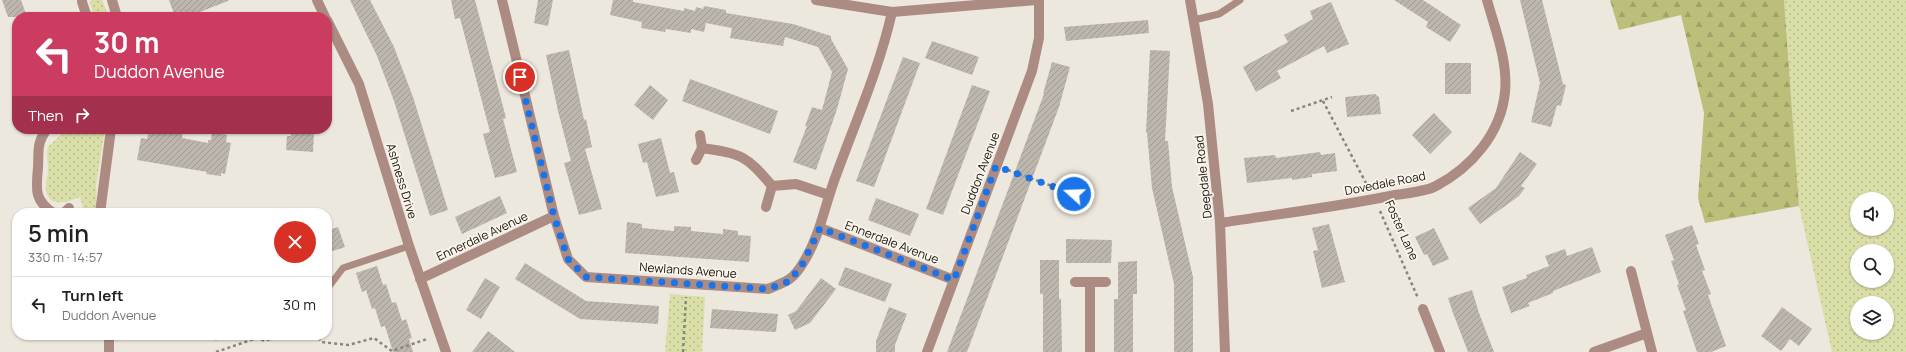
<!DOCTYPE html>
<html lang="en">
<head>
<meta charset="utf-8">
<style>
	body { margin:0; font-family:Manrope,sans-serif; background:#f6f6f6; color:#202124; height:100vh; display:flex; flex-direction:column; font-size:15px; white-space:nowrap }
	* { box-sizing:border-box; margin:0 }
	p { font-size:13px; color:#757577 }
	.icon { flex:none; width:22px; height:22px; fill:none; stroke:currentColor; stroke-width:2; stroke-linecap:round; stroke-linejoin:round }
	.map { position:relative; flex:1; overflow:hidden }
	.details { position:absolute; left:12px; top:208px; width:320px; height:132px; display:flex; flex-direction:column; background:#fff; border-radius:16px; box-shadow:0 1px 3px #0004 }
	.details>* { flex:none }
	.guide { position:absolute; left:12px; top:12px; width:320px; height:122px; border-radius:16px; box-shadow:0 1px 3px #0004; background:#cc3c60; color:#fff; overflow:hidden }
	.fabs { position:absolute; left:1850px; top:192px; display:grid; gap:8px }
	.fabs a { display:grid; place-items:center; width:44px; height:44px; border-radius:50%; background:#fff; box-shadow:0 1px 3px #0004; font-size:20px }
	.pin { position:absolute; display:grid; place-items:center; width:34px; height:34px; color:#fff; margin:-17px; border:2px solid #fff; border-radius:50%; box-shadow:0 1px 4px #0007 }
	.me { position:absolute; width:44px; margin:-22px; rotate:290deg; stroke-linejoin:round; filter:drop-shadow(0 0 3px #0008) }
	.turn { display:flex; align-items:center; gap:14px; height:84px; padding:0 16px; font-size:18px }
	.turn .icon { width:52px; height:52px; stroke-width:2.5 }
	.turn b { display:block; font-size:28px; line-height:34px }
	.then { display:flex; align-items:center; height:38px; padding:0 16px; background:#0003; gap:8px; font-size:15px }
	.round { display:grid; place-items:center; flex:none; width:42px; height:42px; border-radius:21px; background:#f6f6f6 }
	.headline { display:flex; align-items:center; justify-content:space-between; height:68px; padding:0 16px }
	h1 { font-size:24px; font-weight:600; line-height:30px }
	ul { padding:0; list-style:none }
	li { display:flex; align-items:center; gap:12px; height:56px; padding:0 16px; border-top:1px solid #e0e0e0 }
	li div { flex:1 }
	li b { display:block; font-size:15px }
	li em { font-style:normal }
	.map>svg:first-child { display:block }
</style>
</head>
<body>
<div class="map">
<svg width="1906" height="352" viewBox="0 0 1906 352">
	<defs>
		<pattern id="grass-dots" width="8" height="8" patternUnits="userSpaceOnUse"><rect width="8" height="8" fill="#dadea7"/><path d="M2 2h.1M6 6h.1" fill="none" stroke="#babe8f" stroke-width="1.8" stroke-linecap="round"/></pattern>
		<pattern id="forest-firs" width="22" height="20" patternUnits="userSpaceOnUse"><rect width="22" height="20" fill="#bbbf79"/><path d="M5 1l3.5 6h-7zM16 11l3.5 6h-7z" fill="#a0a368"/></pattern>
		<pattern id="building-hatch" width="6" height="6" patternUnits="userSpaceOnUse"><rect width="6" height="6" fill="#bcb6ac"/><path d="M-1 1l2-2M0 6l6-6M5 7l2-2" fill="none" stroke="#a19c93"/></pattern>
	</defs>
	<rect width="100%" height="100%" fill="#ede8dd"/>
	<path fill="url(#grass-dots)" fill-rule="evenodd" d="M91,0H102L109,17H94L90,3Z
		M1784,0H1906V352H1832L1799,206ZM1857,199H1887V229H1857ZM1857,251H1887V281H1857ZM1857,303H1887V333H1857Z
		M67,129H105L96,186L97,213H76L83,207L80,197C68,202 47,209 46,188C46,182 48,176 48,169C48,162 46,155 48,147Z
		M670,294L705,297L702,352H665Z"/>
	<path fill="url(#forest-firs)" d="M1610,0H1784L1799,206L1705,223L1698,198L1704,113L1681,15L1619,30Z"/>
	<path fill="url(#building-hatch)" d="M2,0H21L27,17H8Z
		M169,0H228V1L187,17H175Z
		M350,0H370L394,47L413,97L448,210L430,216L394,101L377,56Z
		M451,0H475L506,118L503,119L517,172L495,178L483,134L490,132L460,18L455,19Z
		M538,0H553L548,26L534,23Z
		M613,0H633V2L684,11V8L695,11L696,7L703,9L704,6L726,10V13L793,24L831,36V39L848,69L837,109L816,170L793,162L807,126H805L812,107L822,110L832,72L818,47L785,37L783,46L730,38L732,28L706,23L704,32L691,29V33L666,29L665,32L641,28L642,22L610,15Z
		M1394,0H1423L1461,25L1450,42L1426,27L1428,22Z
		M1520,0H1542L1563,84L1566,85L1561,106L1557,105L1551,127L1531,122L1540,83Z
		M1331,2L1349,44L1327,53L1324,46L1277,71L1281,78L1256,92L1243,67L1288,42L1284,35L1313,19L1310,11Z
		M1148,20L1149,33L1066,41L1064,27Z
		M932,41L979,57L972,75L925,58Z
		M569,50L584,120L586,119L592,147L585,149L602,209L579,215L564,163L571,161L558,111L546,55Z
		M1150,50L1170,51L1165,141H1168L1172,187L1193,277V352H1174V284L1152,188L1147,133L1146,132Z
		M903,57L920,63L874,187L856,181Z
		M1052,62L1070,67L1059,107L967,352H947L1044,94H1043Z
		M1445,63H1471V94H1445Z
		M690,79L778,111L770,134L682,101Z
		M650,85L668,100L653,120L634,105Z
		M972,85L990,91L943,215L926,209Z
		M1375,94L1379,97L1381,114L1347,117L1345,97Z
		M1434,113L1452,132L1430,154L1412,135Z
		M149,129H183L182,138L208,143V140H211L212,132L227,135L226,142L231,143L225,174L221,173V176L206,174L207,172L137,160L141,138L147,139Z
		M291,130L314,132L313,152L286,150L287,136H291Z
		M661,138L670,173L674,172L679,192L656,197L647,162L643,163L638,144Z
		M1320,152L1321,155L1335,153L1337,171L1312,174V177L1292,180V178L1247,183L1244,158L1275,155L1276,158Z
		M1520,152L1537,164L1521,186L1525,188L1519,196L1480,224L1468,208L1496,188Z
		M500,196L507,213L462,234L455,217Z
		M876,198L919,214L910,236L868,220Z
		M627,222L642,224V228L674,231V226L691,227V231L723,234V229L738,231V235L751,236L749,262L625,253Z
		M1329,224L1345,282L1322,288L1313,251L1318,250L1312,228Z
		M1692,225L1699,244L1696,245L1705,270L1702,271L1711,294L1708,295L1726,346L1711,352H1697L1683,311L1686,310L1677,285L1679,284L1671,261L1674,260L1665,235Z
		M338,227L345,247L327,253V231Z
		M1434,228L1449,259L1433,266L1427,254L1424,255L1415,237Z
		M1066,239L1112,240L1111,263H1066Z
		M1592,247L1601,272L1553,291V293L1528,303L1530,306L1511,313L1502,287L1527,278L1526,275L1549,266L1545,256L1565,249L1567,256Z
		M1040,260H1059V299H1061L1062,352H1043V294H1040Z
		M1137,261V294H1133V352H1114V299H1118V262Z
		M525,263L586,301L659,306L658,324L580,319L515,279Z
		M377,266L383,285L386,284L392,303L396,302L402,321L406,319L412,338L409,339L413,352H393L385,326L381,327L375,308L372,309L366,290L362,292L356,273Z
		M845,267L892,284L885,302L838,285Z
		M485,278L500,287L481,319L466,310Z
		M821,278L836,289L810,323L795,330L788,315L796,311Z
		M1472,290L1479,313L1494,352H1468L1453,313L1448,298Z
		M889,307L907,314L895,345V352H876V341Z
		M1782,307L1812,329L1799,346L1790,339L1781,351L1761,336Z
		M712,309L778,314L776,332L710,328Z
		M488,331L515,352H472Z"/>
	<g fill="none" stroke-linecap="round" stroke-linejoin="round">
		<path stroke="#88857d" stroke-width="2.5" stroke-dasharray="3 3" stroke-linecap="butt" d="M1323,101L1368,187
			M1291,111L1332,97
			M1008,170L1074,194
			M1380,211L1418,298
			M265,335L267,340
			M314,335L318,336L321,342L348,345L374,338L392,351L427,339
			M216,352L257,338L265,341L283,335
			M683,352L686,297"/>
		<path stroke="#ac8b83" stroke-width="7" d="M1194,20L1219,14L1240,0
			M327,289L343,268L409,246
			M216,337L222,335"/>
		<path stroke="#ac8b83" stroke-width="10" d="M82,0V2L87,17
			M112,0L117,17
			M317,0L325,17
			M502,0L554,216L568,259L586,277L768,289C786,282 793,280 803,263C819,238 824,209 834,181C854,125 879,70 892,12
			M816,0L892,12L1036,0
			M1190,0L1208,104L1220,223L1225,352
			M327,20L359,84L409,246L446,352
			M47,129C36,144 39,151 38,168C36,189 34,200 53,213
			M702,148C742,154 746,155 772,186L796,184L829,195
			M696,160L702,148L700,135
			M766,207L772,186
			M64,213L69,208
			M100,213L111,129
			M1220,223C1278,214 1337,207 1395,195C1407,193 1425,192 1436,186C1472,167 1501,133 1505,92C1508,61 1495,29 1487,0
			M820,228L954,280
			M1631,271L1652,352
			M420,279L554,216
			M1075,282H1106
			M1423,309L1440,352
			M109,352V335
			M927,352L1032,71L1039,38V0
			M1090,352V282
			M1594,352L1647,333"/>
	</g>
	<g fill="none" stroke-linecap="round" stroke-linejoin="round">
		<path stroke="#1a73e8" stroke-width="7" stroke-dasharray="0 12.6" d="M520,77L554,216L568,259L586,277L768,289L790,281L803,263L820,228L954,280L996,166L1074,194"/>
	</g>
	<g text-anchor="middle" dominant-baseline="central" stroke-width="3.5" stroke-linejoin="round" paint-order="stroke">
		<g font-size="12" fill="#181613" stroke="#fbf5eb">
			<text transform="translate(980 173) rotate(-69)">Duddon Avenue</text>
			<text transform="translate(1203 177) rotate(-96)">Deepdale Road</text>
			<text transform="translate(402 181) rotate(73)">Ashness Drive</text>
			<text transform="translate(1385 183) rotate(-11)">Dovedale Road</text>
			<text transform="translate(1402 230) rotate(66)">Foster Lane</text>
			<text transform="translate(482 236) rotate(-25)">Ennerdale Avenue</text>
			<text transform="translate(892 242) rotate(21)">Ennerdale Avenue</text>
			<text transform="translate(688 270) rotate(4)">Newlands Avenue</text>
		</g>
	</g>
</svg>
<div class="fabs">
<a><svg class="icon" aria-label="sound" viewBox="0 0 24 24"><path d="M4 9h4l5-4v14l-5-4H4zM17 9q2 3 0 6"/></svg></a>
<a><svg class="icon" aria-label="search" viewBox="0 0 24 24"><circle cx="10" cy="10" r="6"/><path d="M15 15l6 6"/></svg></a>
<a><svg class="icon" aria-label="layers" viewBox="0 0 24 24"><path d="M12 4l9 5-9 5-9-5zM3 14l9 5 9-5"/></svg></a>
</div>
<div class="pin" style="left:520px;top:77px;background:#d93025"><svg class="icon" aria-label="arrive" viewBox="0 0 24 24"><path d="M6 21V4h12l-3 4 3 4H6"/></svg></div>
<svg class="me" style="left:1074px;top:194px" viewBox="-20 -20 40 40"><circle r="17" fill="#1a73e8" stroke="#fff" stroke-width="3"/><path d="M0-11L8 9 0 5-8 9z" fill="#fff"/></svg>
<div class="guide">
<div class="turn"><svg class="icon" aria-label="left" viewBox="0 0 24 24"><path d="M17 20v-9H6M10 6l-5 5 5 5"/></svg><div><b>30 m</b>Duddon Avenue</div></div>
<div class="then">Then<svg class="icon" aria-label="right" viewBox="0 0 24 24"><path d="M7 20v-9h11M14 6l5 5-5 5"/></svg></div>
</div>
<section class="details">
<div class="headline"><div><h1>5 min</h1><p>330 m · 14:57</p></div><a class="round" style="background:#d93025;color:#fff"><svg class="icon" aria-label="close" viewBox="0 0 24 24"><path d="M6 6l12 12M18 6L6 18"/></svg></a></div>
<ul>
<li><svg class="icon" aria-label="left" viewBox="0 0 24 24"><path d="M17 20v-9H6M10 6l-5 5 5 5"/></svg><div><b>Turn left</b><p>Duddon Avenue</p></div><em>30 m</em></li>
</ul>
</section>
</div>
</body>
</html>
